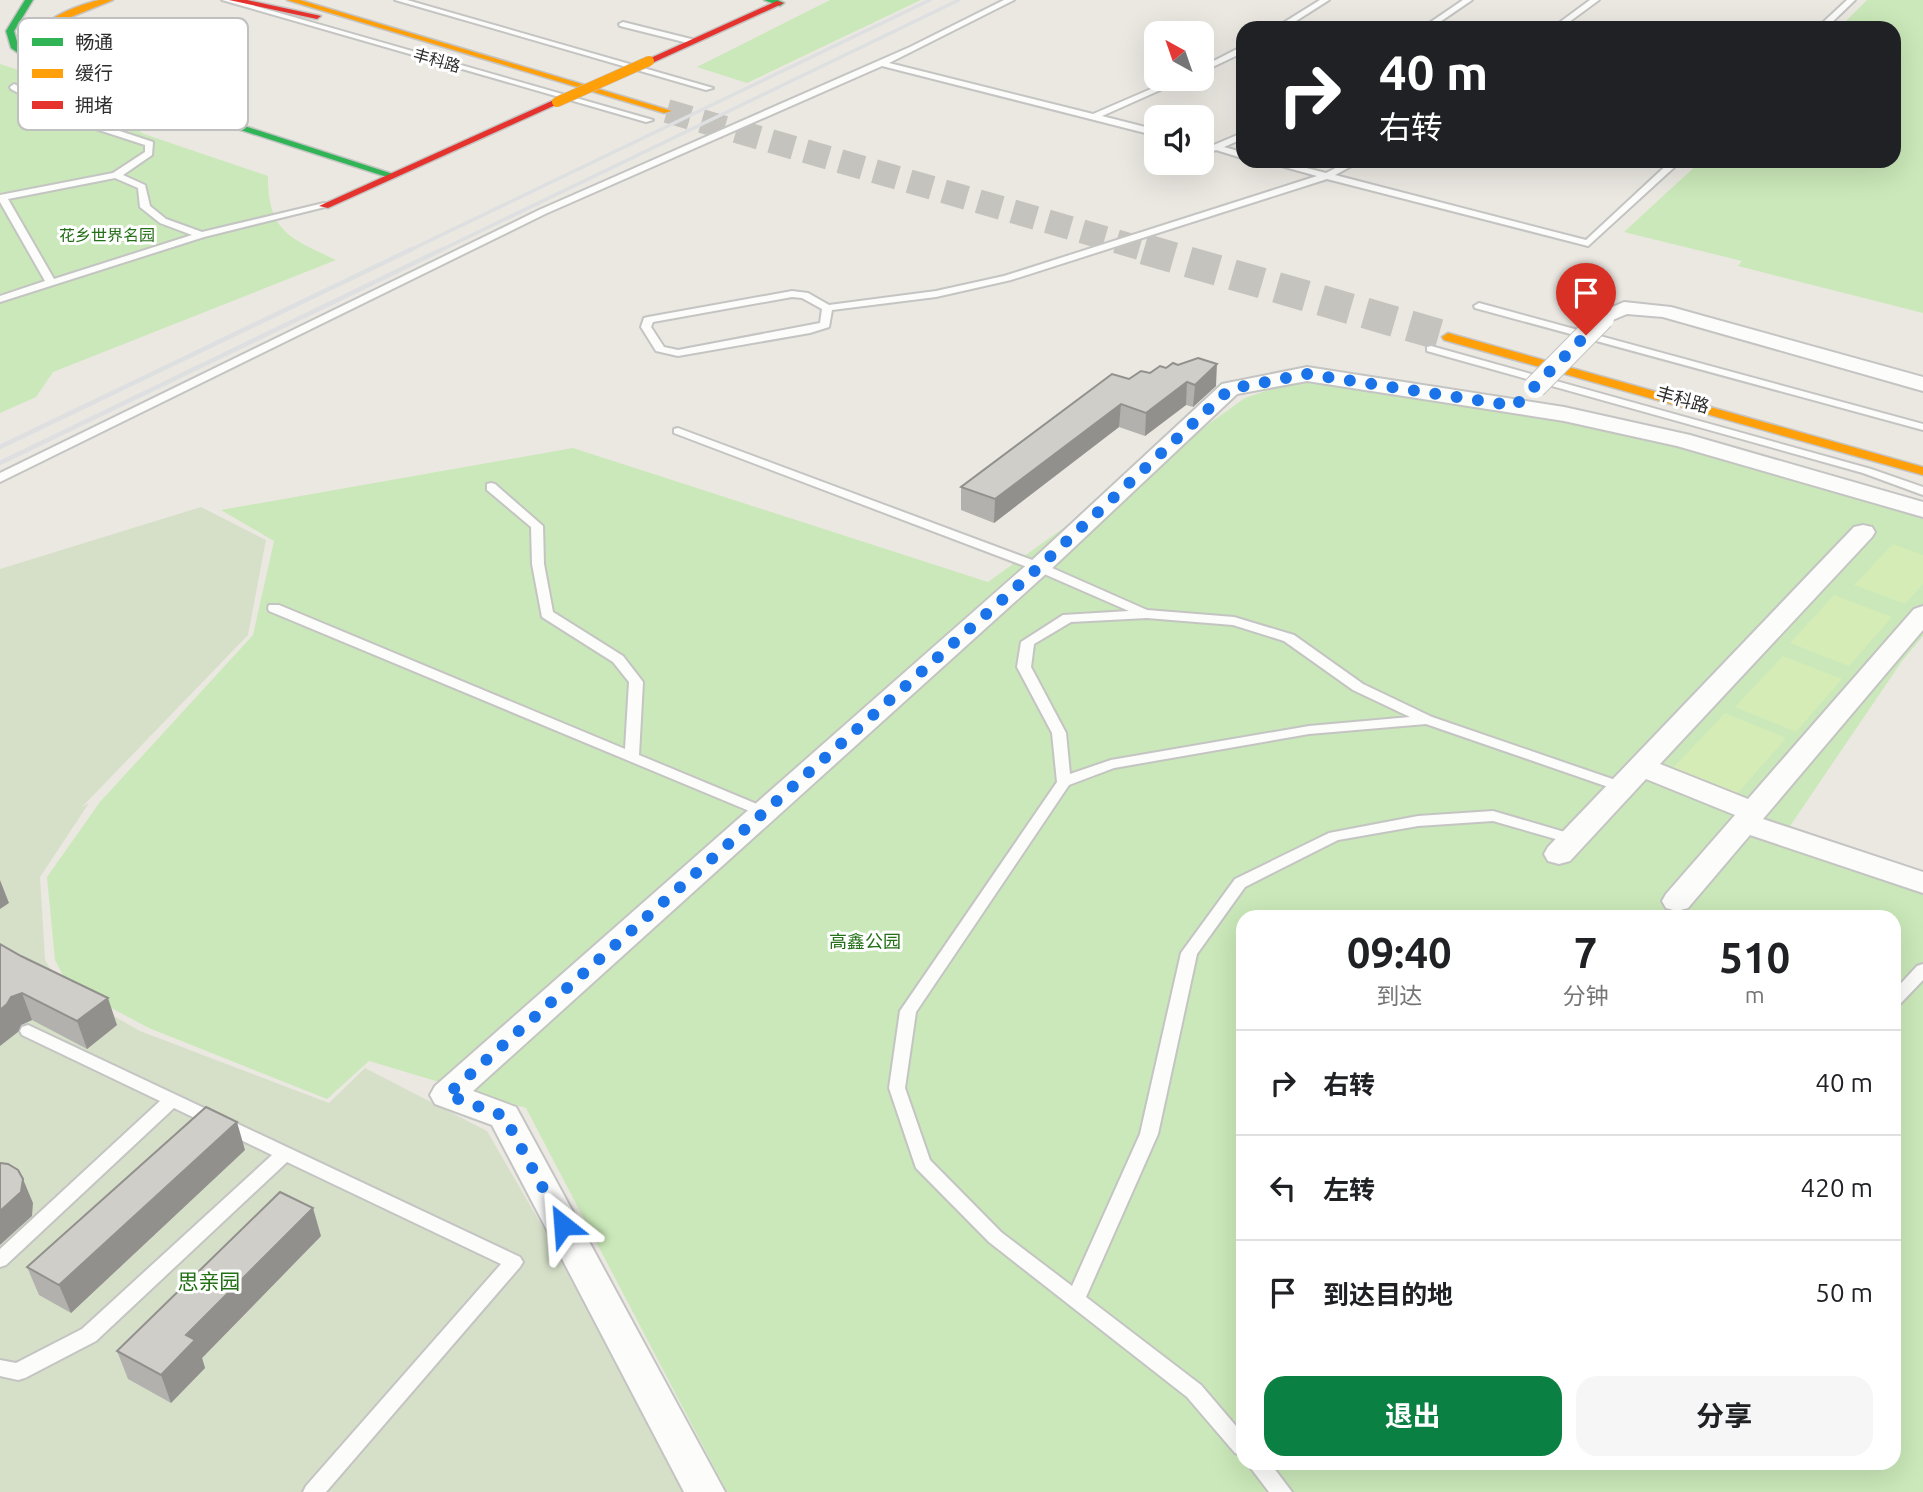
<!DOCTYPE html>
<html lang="zh">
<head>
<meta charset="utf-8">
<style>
	body { margin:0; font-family:Ubuntu,"Noto Sans SC",sans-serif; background:#f6f6f6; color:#202124; height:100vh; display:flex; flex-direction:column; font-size:26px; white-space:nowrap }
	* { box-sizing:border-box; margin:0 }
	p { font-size:23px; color:#757577 }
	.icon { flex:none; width:38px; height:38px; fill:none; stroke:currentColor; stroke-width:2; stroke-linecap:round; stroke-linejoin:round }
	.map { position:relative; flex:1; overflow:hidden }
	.side { position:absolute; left:1236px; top:910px; width:665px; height:560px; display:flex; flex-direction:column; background:#fff; border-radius:21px; box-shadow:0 7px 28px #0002 }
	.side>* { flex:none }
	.guide { position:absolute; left:1236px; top:21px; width:665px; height:147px; border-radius:21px; box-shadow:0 7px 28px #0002; background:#202124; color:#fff; overflow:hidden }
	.needle { width:46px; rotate:320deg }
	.buttons { position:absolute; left:1144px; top:21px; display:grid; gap:14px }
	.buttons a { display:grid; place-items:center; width:70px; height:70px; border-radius:14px; background:#fff; box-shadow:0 7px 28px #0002; font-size:35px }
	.pin { position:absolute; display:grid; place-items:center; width:60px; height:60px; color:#fff; margin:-72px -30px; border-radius:50% 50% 50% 0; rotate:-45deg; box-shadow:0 0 7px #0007 }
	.pin .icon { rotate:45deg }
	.me { position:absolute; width:77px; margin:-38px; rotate:332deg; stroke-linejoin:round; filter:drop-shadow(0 0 5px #0008) }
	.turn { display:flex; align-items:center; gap:24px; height:147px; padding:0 28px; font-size:32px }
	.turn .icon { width:91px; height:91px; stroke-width:2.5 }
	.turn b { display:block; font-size:49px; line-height:60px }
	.eta { display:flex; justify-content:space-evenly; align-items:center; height:119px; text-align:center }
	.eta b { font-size:42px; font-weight:700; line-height:49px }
	.cta { display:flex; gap:14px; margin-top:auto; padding:14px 28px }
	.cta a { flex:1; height:80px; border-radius:21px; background:#0b8043; color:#fff; font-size:28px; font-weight:700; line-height:80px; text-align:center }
	.cta a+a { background:#f6f6f6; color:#202124 }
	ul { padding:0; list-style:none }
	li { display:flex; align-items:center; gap:21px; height:105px; padding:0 28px; border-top:2px solid #e0e0e0 }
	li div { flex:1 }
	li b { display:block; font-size:26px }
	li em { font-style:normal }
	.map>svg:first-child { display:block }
</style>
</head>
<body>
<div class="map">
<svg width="1923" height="1492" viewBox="0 0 1923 1492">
	<rect width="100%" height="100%" fill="#ebe8e2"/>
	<path fill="#cae8b9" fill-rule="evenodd" d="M830,0H921L747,83L697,67Z
		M1867,0H1923V313L1738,266L1742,261L1624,232L1701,161H1894V28H1839Z
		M0,64L66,85L144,134L268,176C268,232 290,238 336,260L53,372L36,397L0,413Z
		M1298,380L1589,423L1923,516V636L1902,661L1788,829L1923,873V1492H727L526,1108L369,1061L327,1099L149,1028L68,985L55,960L47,877L100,802L253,635L274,541L221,510L573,448L988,582L1245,398ZM1242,917H1894V1463H1242Z"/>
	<path fill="#d6e0c9" d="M201,507L266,540L248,635L82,807L89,803L40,877L45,960L60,985L140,1031L329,1103L365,1068L487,1131L549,1238L690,1492H0V569Z"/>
	<path fill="#d5ecb7" d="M1893,544L1923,555V584L1905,604L1854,585Z
		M1834,595L1892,617L1849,666L1790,643Z
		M1783,656L1842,679L1796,732L1735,707Z
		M1725,713L1786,738L1736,795L1673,768Z"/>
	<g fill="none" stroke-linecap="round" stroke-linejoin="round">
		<path stroke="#c5c3be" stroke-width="24" stroke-dasharray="24 12" stroke-linecap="butt" d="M667,111L1150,251"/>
		<path stroke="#c5c3be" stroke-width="31" stroke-dasharray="31 15" stroke-linecap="butt" d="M1144,249L1448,337"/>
		<defs>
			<path id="lane" d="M222,0H234L653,120L646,122Z
				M395,0H407L713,88L706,90Z
				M1004,0H1014L889,63L1093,114L1174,79H1185L1102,116L1157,130V136L882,66L545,214L0,482V473L539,210L910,47Z
				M1320,0H1329L1285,28H1275Z
				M1463,0H1472L1431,28H1422Z
				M1590,0H1599L1561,28H1552Z
				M1847,0H1855L1826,28H1817Z
				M623,22L695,40L696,42L692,44L620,26L619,24Z
				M1239,48H1242V53L1202,72V67Z
				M14,84L71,115L153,142L152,155L123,175L145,185L150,206L166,219L202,232L324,203L329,206L204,237L0,302V296L45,281L0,202V195L113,173L145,152V145L65,119L11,89L10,87ZM115,178L138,188L140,207L160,223L192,235L54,279L8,199Z
				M1242,133V139L1224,147L1242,152V158L1216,150L1202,156V150Z
				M1263,161H1279L1326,173L1349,161H1361L1335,175L1586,240L1671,161H1681L1588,246L1327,179L1011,280L936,297L832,310L829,327L810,333L678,356L656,351L641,327L644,318L648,317L792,291L808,293L829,305L936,291L1004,276L1317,176ZM792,297L802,298L822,309L820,323L678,350L664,347L651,327L653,322Z
				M1479,303L1923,424V430L1475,308L1474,306Z
				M1431,346L1871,469L1923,487V495L1863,473L1427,351V347Z
				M678,428L1043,564L1147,610L1234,617L1294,635L1363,684L1432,717L1627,784L1629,787L1622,792L1617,790L1426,724L1309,734L1114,768L1069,785L916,1012L905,1088L930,1160L1001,1232L1072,1286L1140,1134L1181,953L1235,879L1329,833L1418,816L1493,811L1578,836L1580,839L1578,842L1573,844L1493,821L1418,826L1338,840L1245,887L1197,954L1158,1134L1086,1297L1201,1385L1242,1433V1456L1235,1453L1187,1397L989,1242L916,1168L889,1088L900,1011L1057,782L1052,733L1017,667L1021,642L1063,615L1129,611L1035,570L674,433V429ZM1147,618L1233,625L1284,641L1353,690L1410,717L1309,726L1111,760L1070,774L1066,733L1031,667L1034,644L1071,622Z
				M491,483L495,484L543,526L544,564L553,612L623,656L643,682L639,755L769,809L771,812L769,815H759L269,611L268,608L269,605H279L625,749L629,682L613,662L542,617L532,564L531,527L487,490V484Z
				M1923,964V980L1900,1004L1894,1006V991L1917,966Z
				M28,1025L520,1257L523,1262L520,1267L326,1492H303L306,1486L501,1264L287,1162L96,1341L25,1378L18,1380L0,1376V1360L16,1363L82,1329L272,1155L174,1108L6,1265L0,1267V1249L160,1101L22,1035L20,1031L22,1027Z
				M1247,1463H1270L1292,1492H1269Z"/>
			<path id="street" d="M1624,302L1671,307L1923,377V391L1663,317L1627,314L1603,324L1593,318L1596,314Z
				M1307,367L1564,407L1690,435L1923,502V517L1677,446L1564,421L1307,381L1237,394L1048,572L473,1091L516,1107L725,1492H684L492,1125L435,1104L430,1095L435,1086L1030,562L1222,384Z
				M1863,525L1872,527L1875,532L1872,537L1660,764L1748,799L1914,609L1923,606V630L1763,819L1923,872V893L1750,835L1688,908L1677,911L1666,908L1662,901L1666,894L1735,815L1646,779L1570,861L1559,864L1548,861L1544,854L1548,847L1854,527Z"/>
			<path id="fast" d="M25,0H33L14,31L18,45L38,59L396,175L387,177L32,63L11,48L6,31Z
				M764,0H778L784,3L780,6Z"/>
			<path id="slow" d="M99,0H113L56,23L32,46L40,61L32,63L22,46C42,20 68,8 99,0Z
				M287,0H300L672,111L664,113Z
				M1448,333L1923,467V475L1444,340L1442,337Z"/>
			<path id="jam" d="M229,0H247L321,16L317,19Z
				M777,1L784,3L652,63L644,61Z
				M554,100L562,102L328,208L319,206Z"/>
		</defs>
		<use href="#lane" stroke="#c4c4c3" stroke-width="4"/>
		<use href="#street" stroke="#c4c4c3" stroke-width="4"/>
		<use href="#fast" stroke="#c4c4c3" stroke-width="3"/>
		<use href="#slow" stroke="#c4c4c3" stroke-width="3"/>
		<use href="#jam" stroke="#c4c4c3" stroke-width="3"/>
		<use href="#lane" fill="#fcfcfb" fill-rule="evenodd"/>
		<use href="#street" fill="#fcfcfb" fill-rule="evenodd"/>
		<use href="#fast" fill="#30b455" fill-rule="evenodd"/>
		<use href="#slow" fill="#ff9f0a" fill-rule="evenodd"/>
		<use href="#jam" fill="#e5322d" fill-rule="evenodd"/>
		<path stroke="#dedfe0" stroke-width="3.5" d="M408,251L930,0
			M439,251L959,0"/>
		<path stroke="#dedfe0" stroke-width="4.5" d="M0,447L412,249
			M0,463L443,249"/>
		<defs>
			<path id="street-bridge" d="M1535,387L1603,318"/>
			<path id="slow-bridge" d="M557,102L649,61"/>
		</defs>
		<use href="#street-bridge" stroke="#c4c4c3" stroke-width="24" stroke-linecap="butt"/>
		<use href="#slow-bridge" stroke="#c4c4c3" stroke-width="11" stroke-linecap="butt"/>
		<use href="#street-bridge" stroke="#fcfcfb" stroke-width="22"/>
		<use href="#slow-bridge" stroke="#ff9f0a" stroke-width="10"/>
	</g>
	<path fill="#b3b1ad" d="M1150,373L1216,386L1193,407L1186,405L1145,436L1119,427L994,523L961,510V487L1129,379Z
		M0,944L117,1025L87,1049L32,1020L21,1025L18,1032Z
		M245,1150L71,1313L39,1295L27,1267Z
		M321,1236L202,1358L205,1368L171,1403L128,1379L117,1351Z"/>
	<path fill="#92908d" d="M1217,364L1216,386L1193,407L1195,385Z
		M1187,382L1186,405L1145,436L1146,413Z
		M1121,404L1119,427L994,523L995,499Z
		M0,880L9,903L0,909Z
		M22,993L32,1020L21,1025L18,1032L0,1046V1010L11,997Z
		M108,998L117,1025L87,1049L77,1021Z
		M237,1122L245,1150L71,1313L59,1285Z
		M23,1179L33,1203L32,1216L0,1245V1211Z
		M313,1208L321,1236L202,1358L205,1368L171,1403L161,1375L186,1335Z"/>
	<path fill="#d0cec9" stroke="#92908d" stroke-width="2" d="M1198,358L1217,364L1195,385L1187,382L1146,413L1121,404L995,499L961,487L1112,374L1129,379L1141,371L1150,373L1160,366L1166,368L1173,363L1178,365Z
		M0,944L21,956L108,998L77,1021L22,993L11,997L7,1004L0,1010Z
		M206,1107L237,1122L59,1285L27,1267Z
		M0,1163L8,1164L18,1170L23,1179L21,1192L0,1211Z
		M280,1192L313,1208L186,1335L195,1340L161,1375L117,1351Z"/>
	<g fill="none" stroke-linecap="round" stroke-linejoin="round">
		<path stroke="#1a73e8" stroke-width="12" stroke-dasharray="0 21.6" d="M563,1225L504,1116L447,1095L1039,567L1230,389L1307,374L1515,406L1586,335"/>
	</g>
	<g text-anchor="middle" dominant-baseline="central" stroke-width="6" stroke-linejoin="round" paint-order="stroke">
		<g font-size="16" fill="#2d2d2d" stroke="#fff">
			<text transform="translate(437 60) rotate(16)">丰科路</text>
		</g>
		<g font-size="16" fill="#247016" stroke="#fff">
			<text x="107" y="235">花乡世界名园</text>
		</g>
		<g font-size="18" fill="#2d2d2d" stroke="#fff">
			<text transform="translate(1683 399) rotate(16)">丰科路</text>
		</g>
		<g font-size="18" fill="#247016" stroke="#fff">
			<text x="865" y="941">高鑫公园</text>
		</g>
		<g font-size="21" fill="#247016" stroke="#fff">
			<text x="209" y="1281">思亲园</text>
		</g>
	</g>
	<rect x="18" y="18" width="230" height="112" rx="10" fill="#fff" stroke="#c0c0c0" stroke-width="2"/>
	<rect x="32" y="38" width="31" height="8" fill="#30b455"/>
	<rect x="32" y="69" width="31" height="9" fill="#ff9f0a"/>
	<rect x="32" y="101" width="31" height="8" fill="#e5322d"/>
	<g font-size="19" fill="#2d2d2d">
		<text x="75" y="49">畅通</text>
		<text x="75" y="80">缓行</text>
		<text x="75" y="112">拥堵</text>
	</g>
</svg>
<div class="buttons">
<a><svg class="needle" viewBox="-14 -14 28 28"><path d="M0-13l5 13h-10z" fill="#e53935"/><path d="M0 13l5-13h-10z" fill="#757577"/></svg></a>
<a><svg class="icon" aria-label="sound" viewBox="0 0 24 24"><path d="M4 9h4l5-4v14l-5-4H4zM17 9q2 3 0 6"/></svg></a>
</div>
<div class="pin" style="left:1586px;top:335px;background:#d93025"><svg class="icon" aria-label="arrive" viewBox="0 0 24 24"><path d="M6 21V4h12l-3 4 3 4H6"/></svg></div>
<svg class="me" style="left:563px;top:1225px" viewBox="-20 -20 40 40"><path d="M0-17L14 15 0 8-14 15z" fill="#1a73e8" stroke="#fff" stroke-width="4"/></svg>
<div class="guide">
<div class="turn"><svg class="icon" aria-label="right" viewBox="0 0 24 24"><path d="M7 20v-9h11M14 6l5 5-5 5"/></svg><div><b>40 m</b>右转</div></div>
</div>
<section class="side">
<div class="eta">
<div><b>09:40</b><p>到达</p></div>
<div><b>7</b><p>分钟</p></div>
<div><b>510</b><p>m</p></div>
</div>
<ul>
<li><svg class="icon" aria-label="right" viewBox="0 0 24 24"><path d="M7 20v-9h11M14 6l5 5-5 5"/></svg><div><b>右转</b></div><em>40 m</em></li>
<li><svg class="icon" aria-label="left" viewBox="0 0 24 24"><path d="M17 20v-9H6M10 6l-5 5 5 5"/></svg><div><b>左转</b></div><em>420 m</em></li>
<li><svg class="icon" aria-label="arrive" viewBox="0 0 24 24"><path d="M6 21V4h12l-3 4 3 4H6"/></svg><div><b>到达目的地</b></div><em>50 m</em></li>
</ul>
<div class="cta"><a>退出</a><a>分享</a></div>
</section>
</div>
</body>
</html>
